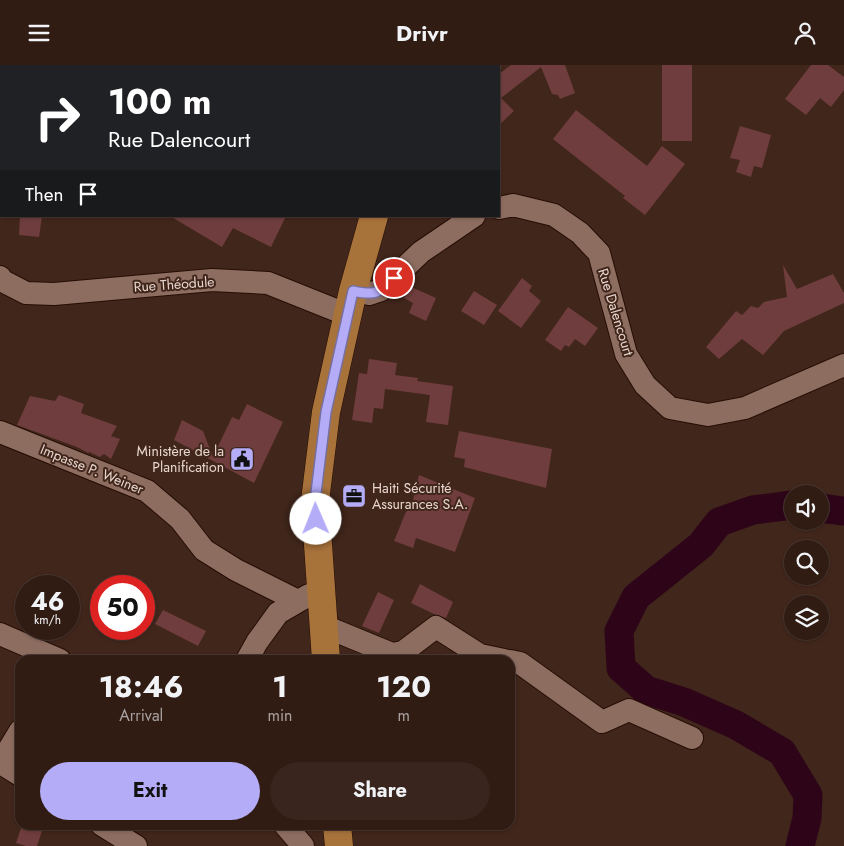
<!DOCTYPE html>
<html lang="en">
<head>
<meta charset="utf-8">
<style>
	body { margin:0; font-family:Jost,sans-serif; background:#39251d; color:#f1f3f6; height:100vh; display:flex; flex-direction:column; font-size:19px; white-space:nowrap }
	* { box-sizing:border-box; margin:0 }
	p { font-size:16px; color:#a8a1a0 }
	.icon { flex:none; width:28px; height:28px; fill:none; stroke:currentColor; stroke-width:2; stroke-linecap:round; stroke-linejoin:round }
	.map { position:relative; flex:1; overflow:hidden }
	.panel { position:absolute; left:15px; top:590px; width:500px; height:175px; display:flex; flex-direction:column; background:#311c14; border-radius:15px; box-shadow:0 1px 4px #0004,0 0 0 1px #4c3a34 }
	.panel>* { flex:none }
	.hud { position:absolute; left:0px; top:0px; width:500px; height:152px; box-shadow:0 1px 4px #0004,0 0 0 1px #4c3a34; background:#202124; color:#fff; overflow:hidden }
	.buttons { position:absolute; left:784px; top:420px; display:grid; gap:10px }
	.buttons a { display:grid; place-items:center; width:45px; height:45px; border-radius:50%; background:#311c14; box-shadow:0 1px 4px #0004,0 0 0 1px #4c3a34; font-size:25px }
	.speed { position:absolute; left:15px; top:510px; display:flex; gap:10px; font-size:25px; font-weight:700; text-align:center }
	.speed>* { display:grid; place-content:center; width:65px; height:65px; border-radius:50%; background:#311c14; box-shadow:0 1px 4px #0004,0 0 0 1px #4c3a34; line-height:1 }
	.speed small { font-size:12px; font-weight:400 }
	.speed .limit { border:8px solid #d22; background:#fff; color:#111 }
	.pin { position:absolute; display:grid; place-items:center; width:42px; height:42px; color:#fff; margin:-21px; border:2px solid #fff; border-radius:50%; box-shadow:0 1px 5px #0007 }
	.me { position:absolute; width:55px; margin:-28px; rotate:359deg; stroke-linejoin:round; filter:drop-shadow(0 0 4px #0008) }
	.turn { display:flex; align-items:center; gap:18px; height:105px; padding:0 25px; font-size:22px }
	.turn .icon { width:65px; height:65px; stroke-width:2.5 }
	.turn b { display:block; font-size:35px; line-height:42px }
	.then { display:flex; align-items:center; height:48px; padding:0 25px; background:#0003; gap:10px; font-size:19px }
	.eta { display:flex; justify-content:space-evenly; align-items:center; height:85px; text-align:center }
	.eta b { font-size:30px; font-weight:700; line-height:35px }
	.primary-button { display:flex; gap:10px; margin-top:auto; padding:10px 25px }
	.primary-button a { flex:1; height:58px; border-radius:30px; background:#b5acf8; color:#111; font-size:20px; font-weight:700; line-height:58px; text-align:center }
	.primary-button a+a { background:#39251d; color:#f1f3f6 }
	header { display:flex; justify-content:space-between; align-items:center; height:65px; padding:0 25px; background:#311c14; font-size:22px; font-weight:700 }
	.map>svg:first-child { display:block }
</style>
</head>
<body>
<header><svg class="icon" aria-label="menu" viewBox="0 0 24 24"><path d="M4 6h16M4 12h16M4 18h16"/></svg>Drivr<svg class="icon" aria-label="person" viewBox="0 0 24 24"><circle cx="12" cy="8" r="4"/><path d="M4 21q1-7 8-7t8 7"/></svg></header>
<div class="map">
<svg width="844" height="781" viewBox="0 0 844 781">
	<rect width="100%" height="100%" fill="#41261b"/>
	<g fill="none" stroke-linecap="round" stroke-linejoin="round">
		<path stroke="#2e0518" stroke-width="29" d="M792,440L753,445L719,457L701,480L636,532L619,566L621,603L646,625L684,637L736,660L782,687L808,730L807,753L800,781
			M820,443L844,446"/>
	</g>
	<path fill="#6f3d3d" d="M511,0H565L575,28L560,34L558,30L552,29L541,2L501,33L514,46L499,60V9Z
		M662,0H692V76H662Z
		M811,0H828L844,12V25L831,42L820,33L806,50L785,34Z
		M576,45L647,101L662,81L685,99L645,150L623,133L625,131L553,74Z
		M740,61L771,70L762,103L754,101L751,112L736,107L740,95L730,93Z
		M20,151H42L39,172L19,170Z
		M170,151H286L271,182L233,163L222,182Z
		M783,200L797,224L833,209L844,228V238L784,266L763,290L742,274L719,294L706,282L736,246L742,250L751,241L758,243L764,237L787,232Z
		M522,213L532,221L529,226L541,236L521,263L498,246Z
		M409,221L436,233L426,256L409,248L413,238L404,233Z
		M474,226L497,240L484,260L461,246Z
		M568,242L598,263L585,281L575,274L569,282L565,280L561,286L545,275Z
		M369,294L397,298L395,310L418,313L417,316L453,321L448,360L426,357L430,330L385,324L383,344L374,343L372,358L352,355L359,308L367,309Z
		M59,330L84,339L81,348L117,361L111,371L120,374L111,394L104,389L100,392L89,387L88,388L77,382L17,360L30,331L55,336Z
		M247,339L283,357L254,418L174,375L182,355L203,366L213,392L232,352L239,355Z
		M459,366L552,384L546,423L464,402L465,394L454,392Z
		M419,410L475,433L455,487L416,473L413,483L394,476L405,449L413,435Z
		M420,519L453,537L446,553L434,549L411,538Z
		M378,527L394,535L379,568L362,561Z
		M163,545L206,566L198,581L155,559Z
		M22,760H44L37,781H26L16,778Z"/>
	<g fill="none" stroke-linecap="round" stroke-linejoin="round">
		<defs>
			<path id="minor" d="M499,143L513,140L554,150L580,168L599,188L626,289L645,320L670,343L708,350L745,343L844,300
				M0,212L1,215L26,228L54,229L212,215L268,218L348,250
				M353,226L369,229L381,225L421,187L474,151
				M0,367L147,426L180,454L204,485L236,505L298,536
				M324,561L392,589L403,587L436,562L480,590L504,595
				M0,569L60,595
				M247,595L257,577L278,548L309,530
				M510,596L520,598L602,657L629,645L692,673
				M1,698L20,710
				M0,699L20,666
				M102,760L136,781
				M285,760L303,781"/>
			<path id="major" d="M448,1L450,0
				M326,595L315,436L326,347L353,226L374,151
				M337,760L339,781"/>
		</defs>
		<use href="#minor" stroke="#260e05" stroke-width="24"/>
		<use href="#major" stroke="#260e05" stroke-width="29"/>
		<use href="#minor" stroke="#8d6d60" stroke-width="22"/>
		<use href="#major" stroke="#a8723b" stroke-width="28"/>
	</g>
	<g fill="none" stroke-linecap="round" stroke-linejoin="round">
		<defs>
			<path id="route" d="M316,454L315,436L326,347L353,226C376,231 378,228 394,213"/>
		</defs>
		<use href="#route" stroke="#7670a1" stroke-width="12"/>
		<use href="#route" stroke="#b5acf8" stroke-width="9"/>
	</g>
	<defs>
		<symbol id="civic-square" viewBox="-11 -11 22 22"><rect x="-9" y="-9" width="18" height="18" rx="4" fill="#b5acf8" stroke="#41261b"/><path d="M-.6-6.5H3V-4.5H.6V-3L4-1V1h2V6H-6V1h2V-1L-.6-3ZM-1.2 2.5V6h2.4V2.5Z" fill="#111"/></symbol>
		<symbol id="office-square" viewBox="-11 -11 22 22"><rect x="-9" y="-9" width="18" height="18" rx="4" fill="#b5acf8" stroke="#41261b"/><path d="M-6-3h4V-5.5h4V-3h4V5H-6ZM-1-4.5V-3h2v-1.5ZM-6 0V1H6V0Z" fill="#111"/></symbol>
	</defs>
	<g fill-rule="evenodd">
		<use href="#civic-square" x="228" y="380" width="28" height="28"/>
		<use href="#office-square" x="340" y="417" width="28" height="28"/>
	</g>
	<g text-anchor="middle" dominant-baseline="central" stroke-width="4" stroke-linejoin="round" paint-order="stroke">
		<g font-size="14" fill="#e8d6cf" stroke="#41261b">
			<text transform="translate(174 219) rotate(-4)">Rue Théodule</text>
			<text transform="translate(616 247) rotate(73)">Rue Dalencourt</text>
			<text transform="translate(92 404) rotate(22)">Impasse P. Weiner</text>
		</g>
		<g font-size="14" fill="#e8d6cf" stroke="#41261b" text-anchor="end">
			<text x="224" y="386">Ministère de la<tspan x="224" dy="16">Planification</tspan></text>
			<text x="372" y="423" text-anchor="start">Haiti Sécurité<tspan x="372" dy="16">Assurances S.A.</tspan></text>
		</g>
	</g>
</svg>
<div class="buttons">
<a><svg class="icon" aria-label="sound" viewBox="0 0 24 24"><path d="M4 9h4l5-4v14l-5-4H4zM17 9q2 3 0 6"/></svg></a>
<a><svg class="icon" aria-label="search" viewBox="0 0 24 24"><circle cx="10" cy="10" r="6"/><path d="M15 15l6 6"/></svg></a>
<a><svg class="icon" aria-label="layers" viewBox="0 0 24 24"><path d="M12 4l9 5-9 5-9-5zM3 14l9 5 9-5"/></svg></a>
</div>
<div class="speed"><div>46<small>km/h</small></div><div class="limit">50</div></div>
<div class="pin" style="left:394px;top:213px;background:#d93025"><svg class="icon" aria-label="arrive" viewBox="0 0 24 24"><path d="M6 21V4h12l-3 4 3 4H6"/></svg></div>
<svg class="me" style="left:316px;top:454px" viewBox="-20 -20 40 40"><circle r="19" fill="#fff"/><path d="M0-13L10 11 0 6-10 11z" fill="#b5acf8"/></svg>
<div class="hud">
<div class="turn"><svg class="icon" aria-label="right" viewBox="0 0 24 24"><path d="M7 20v-9h11M14 6l5 5-5 5"/></svg><div><b>100 m</b>Rue Dalencourt</div></div>
<div class="then">Then<svg class="icon" aria-label="arrive" viewBox="0 0 24 24"><path d="M6 21V4h12l-3 4 3 4H6"/></svg></div>
</div>
<section class="panel">
<div class="eta">
<div><b>18:46</b><p>Arrival</p></div>
<div><b>1</b><p>min</p></div>
<div><b>120</b><p>m</p></div>
</div>
<div class="primary-button"><a>Exit</a><a>Share</a></div>
</section>
</div>
</body>
</html>
